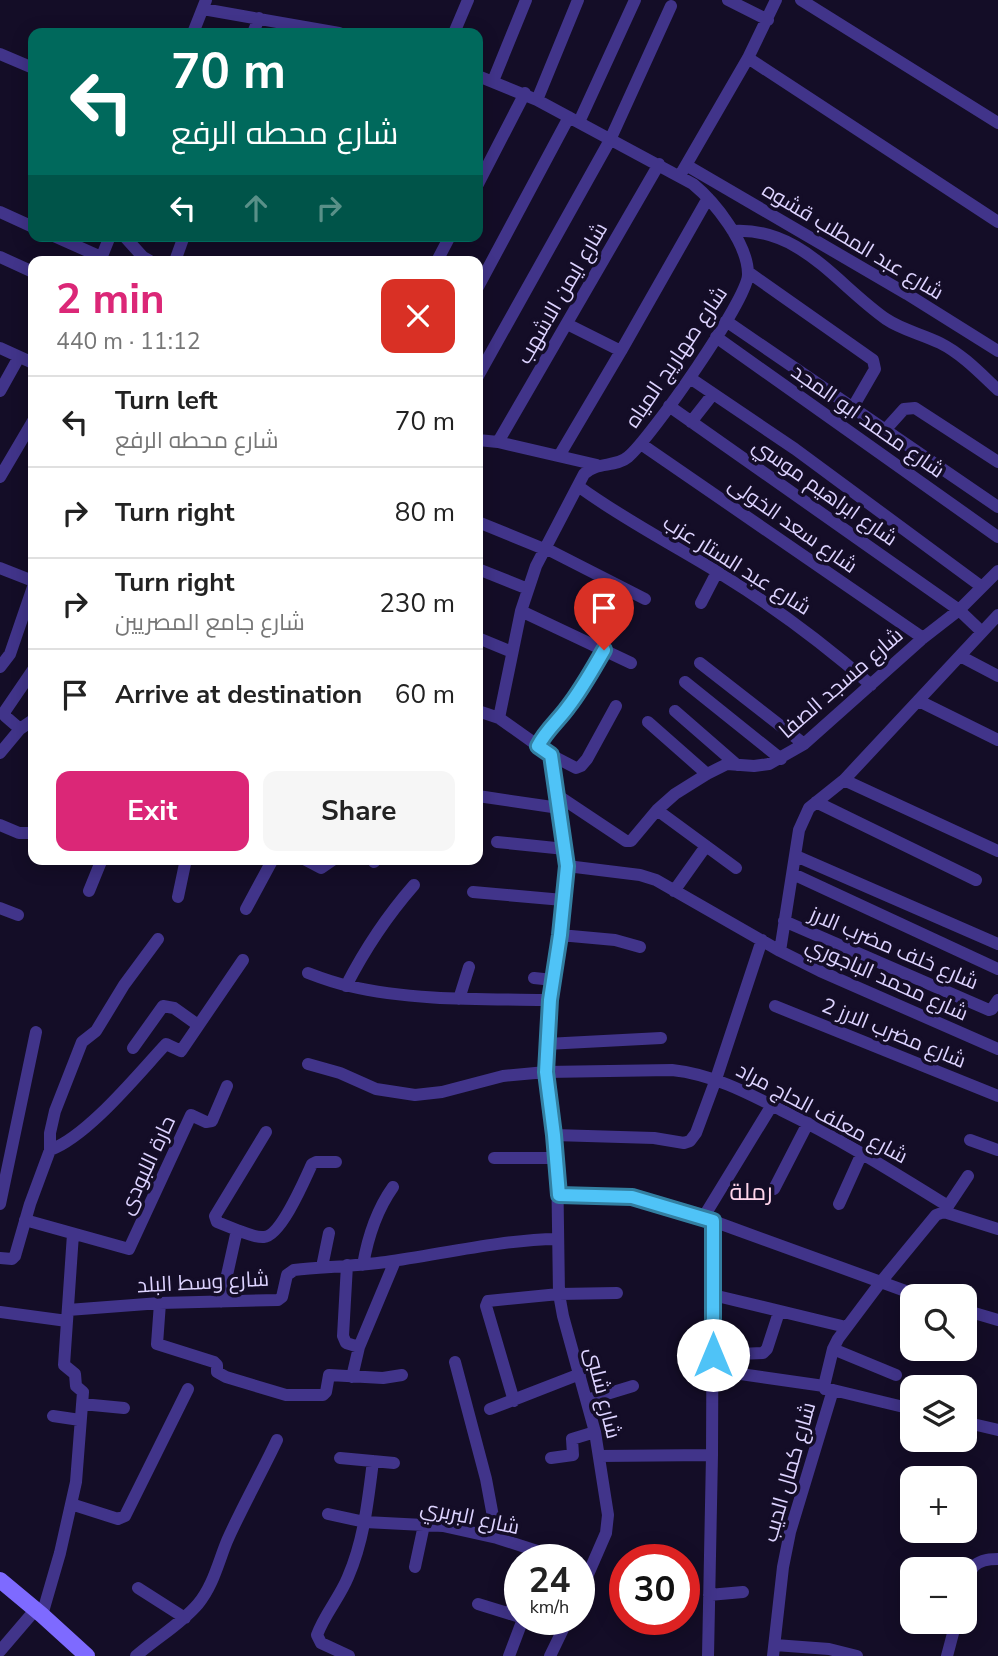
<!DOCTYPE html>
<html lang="en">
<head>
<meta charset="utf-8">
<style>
	body { margin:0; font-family:"Nunito Sans",Cairo,sans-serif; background:#f6f6f6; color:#222; height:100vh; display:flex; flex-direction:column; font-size:26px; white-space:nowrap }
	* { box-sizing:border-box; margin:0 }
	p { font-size:23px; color:#767676 }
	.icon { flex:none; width:38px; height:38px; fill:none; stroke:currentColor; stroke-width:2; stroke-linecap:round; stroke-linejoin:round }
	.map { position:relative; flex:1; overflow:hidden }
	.drawer { position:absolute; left:28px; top:256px; width:455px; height:609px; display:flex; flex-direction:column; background:#fff; border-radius:14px; box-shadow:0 4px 18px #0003 }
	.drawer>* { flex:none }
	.banner { position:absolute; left:28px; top:28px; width:455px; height:214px; border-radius:14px; box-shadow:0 4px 18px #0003; background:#00695c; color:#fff; overflow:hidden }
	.tools { position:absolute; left:900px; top:1284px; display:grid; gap:14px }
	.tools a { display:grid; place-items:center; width:77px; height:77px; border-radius:14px; background:#fff; box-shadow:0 4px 18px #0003; font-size:35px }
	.speed { position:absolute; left:504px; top:1544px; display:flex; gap:14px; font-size:35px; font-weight:700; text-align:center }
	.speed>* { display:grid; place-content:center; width:91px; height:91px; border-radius:50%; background:#fff; box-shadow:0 4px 18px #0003; line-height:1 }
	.speed small { font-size:18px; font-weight:400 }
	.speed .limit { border:10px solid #d22; background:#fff; color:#111 }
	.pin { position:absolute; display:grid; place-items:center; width:60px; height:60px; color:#fff; margin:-72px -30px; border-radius:50% 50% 50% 0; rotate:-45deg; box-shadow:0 0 7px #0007 }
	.pin .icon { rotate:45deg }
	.me { position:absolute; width:77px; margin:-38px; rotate:0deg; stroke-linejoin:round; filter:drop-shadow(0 0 5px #0008) }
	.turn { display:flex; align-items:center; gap:24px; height:147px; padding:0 28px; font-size:32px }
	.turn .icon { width:91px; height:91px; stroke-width:2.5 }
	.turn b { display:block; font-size:49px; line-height:60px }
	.lanes { display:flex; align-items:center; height:66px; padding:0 28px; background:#0003; justify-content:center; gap:35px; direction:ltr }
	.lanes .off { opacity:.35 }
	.round { display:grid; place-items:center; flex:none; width:74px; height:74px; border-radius:14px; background:#f6f6f6 }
	.overview { display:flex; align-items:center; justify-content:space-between; height:119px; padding:0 28px }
	h1 { font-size:42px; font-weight:700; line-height:52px; color:#db2777 }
	.primary-button { display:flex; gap:14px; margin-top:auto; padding:14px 28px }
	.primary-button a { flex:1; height:80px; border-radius:14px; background:#db2777; color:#fff; font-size:28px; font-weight:700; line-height:80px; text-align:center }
	.primary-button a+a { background:#f6f6f6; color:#222 }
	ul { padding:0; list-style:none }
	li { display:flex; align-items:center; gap:21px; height:91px; padding:0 28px; border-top:2px solid #e0e0e0 }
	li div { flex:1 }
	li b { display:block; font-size:26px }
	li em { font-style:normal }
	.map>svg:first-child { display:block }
</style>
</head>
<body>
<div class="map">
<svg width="998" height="1656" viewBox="0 0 998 1656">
	<rect width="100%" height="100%" fill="#140d27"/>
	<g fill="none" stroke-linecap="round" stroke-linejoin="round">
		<path stroke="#41348a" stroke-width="12" d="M728,0L768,20
			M801,0L998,123
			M203,9L339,33
			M193,33L206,0
			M253,33L259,18
			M454,33L468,0
			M0,54L33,68
			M748,58L998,222
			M478,76L537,100L693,184C715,202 748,244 748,274C749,298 650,439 628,457C615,468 597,461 584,474L536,566L521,611L499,718
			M493,81L526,0
			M537,100L578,0
			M579,122L635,0
			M686,165L907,294L998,351
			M682,172L748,58L776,0
			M478,184L525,93
			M0,212L33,227
			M733,231C801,227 836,284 886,319C902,330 922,334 940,343C962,354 980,373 998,390
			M54,236L101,257
			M124,236L143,257L150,261
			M0,257L33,272
			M100,261L110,236
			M175,261L184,236
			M437,261L450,236
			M748,272L873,360L875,369L853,407
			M478,287L569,117
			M726,321L998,507
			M716,337L998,537
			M0,348L33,363
			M621,351L708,198
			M478,376L610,140L671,6
			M690,378L795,449L982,587
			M0,391L19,357
			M669,406L959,610L982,632
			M691,422L713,394
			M886,429L904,409L915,408L998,462
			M478,440L498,442L597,465
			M498,442L659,164
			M641,444L923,638
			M559,456L621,351L567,324
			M0,477L33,421
			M578,486C624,520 676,546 724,576C776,608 825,645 871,685
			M478,522L544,549
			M545,548L645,599
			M0,568L33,581
			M478,569L528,589
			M701,603L717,572
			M521,611L631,663
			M478,638L512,652
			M960,656L998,676
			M700,663L804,744
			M0,667L10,654L33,587
			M685,682L781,759
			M919,701L998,740
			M478,711L499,718L551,755L576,768L581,766L587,759L616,706
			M675,711L737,765
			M648,722L707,774
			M20,729L5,716V711L33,670
			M538,746C546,730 558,721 568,707C582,689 593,669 604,651
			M0,753L20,729L33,720
			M551,755L567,866L560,935L550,1000L546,1072L557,1158L559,1294L563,1316L595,1432L608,1515L606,1533L579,1595
			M844,780L998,851
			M557,795L626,841H631L657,810L675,794L707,774L727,764L754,766L769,764L804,744L923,638L959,610L998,571
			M478,796L559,808
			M816,802L976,880
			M657,810L736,868
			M0,825L19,833H33
			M497,842L565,849
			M796,856L998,944
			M304,859L321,868L334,859
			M374,862L375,859
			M567,866L640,875L656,880L780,951L820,971L998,1049
			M793,874L998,969
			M89,891L102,859
			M674,891L706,846
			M473,892L563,900
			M178,897L186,859
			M0,908L18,915
			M246,909L273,859
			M784,921L989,1010L992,1009L998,1000
			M560,935L615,940L640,947
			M780,951L799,830L809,808L844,780L998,615
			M308,973C321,978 335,983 349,986C412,1001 485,999 550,1000
			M534,978L553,980
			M346,986C366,947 386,917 414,885
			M459,999L469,967
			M775,1006L998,1096
			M546,1044L661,1038
			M133,1048L163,1006L174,1008L198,1025
			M308,1064L340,1073L376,1089L415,1095L442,1092L503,1076L546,1072L672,1070C711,1074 746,1092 781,1110C839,1138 893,1172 948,1206
			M554,1135L654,1138L684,1143L690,1141L696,1133L716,1079L762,940
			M970,1140L998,1150
			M50,1150C88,1136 138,1074 166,1044L181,1051L243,960
			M494,1158H557
			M774,1189L808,1123
			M559,1195L632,1197L655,1203L713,1221L922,1297
			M0,1204L36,1032
			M839,1204L862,1153
			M944,1212L968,1176
			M703,1218L772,1105
			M25,1220L129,1249L191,1115L206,1122L212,1121L227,1086
			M237,1230L217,1222L215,1216L266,1132
			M0,1258L12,1259L15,1256L30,1204L50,1150V1133L55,1111L82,1042L96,1031L124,985L158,939
			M347,1265L343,1336L346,1343L359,1347
			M363,1265C368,1236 376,1211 393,1187
			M322,1267L329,1233
			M713,1295L846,1327
			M221,1302L237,1230C245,1233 256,1238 264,1237C281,1236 305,1179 312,1164L316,1162H336
			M160,1303L157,1344L214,1362L217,1365V1372L226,1377L286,1395H323L326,1392L329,1375L383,1378L402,1375
			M68,1310L160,1303L278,1300L282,1297L287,1275L294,1270C325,1267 356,1266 386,1262C443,1254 499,1240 557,1239
			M964,1310L998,1320
			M0,1312L67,1321
			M833,1349L896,1375
			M713,1355L763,1353L767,1349L779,1312
			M455,1362L486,1479L497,1538
			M713,1370L824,1386
			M352,1377L359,1347L395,1261
			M833,1390L912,1409
			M587,1400L633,1386
			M514,1401L486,1306L488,1301L559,1294L617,1293
			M82,1404L124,1408
			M490,1409L580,1374
			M53,1416L80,1420
			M964,1422L998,1430
			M599,1456L712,1455
			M340,1458L394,1463
			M551,1458L573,1455L572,1439L595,1432
			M71,1504L118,1519L125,1516L188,1389
			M328,1514L365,1522L443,1526L497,1538L562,1559
			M415,1567L424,1525
			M138,1588L185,1618
			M964,1591C970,1569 972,1559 998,1559
			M709,1595L743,1592
			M478,1604L520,1617
			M510,1614L520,1585
			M42,1615L60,1553L76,1482L83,1392L76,1386L75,1374L64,1365L73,1234
			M527,1619L564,1627
			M775,1645L829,1649L857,1656
			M0,1651L36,1609
			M136,1656C156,1638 180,1625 198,1604C213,1586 218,1563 227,1541C242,1507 261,1474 277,1440
			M349,1656L321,1643L317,1635C324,1615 340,1597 348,1577C364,1540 368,1501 373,1461
			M509,1656L523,1619
			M550,1656L568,1619
			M708,1656L712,1455L713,1221
			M773,1656L783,1567L790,1532L833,1390L825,1389L824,1386L833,1349L838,1339L880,1283L936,1215L944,1212L998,1229
			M947,1656L956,1622"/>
		<path stroke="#7e6aff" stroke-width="16" d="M0,1580L42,1615L87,1656"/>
	</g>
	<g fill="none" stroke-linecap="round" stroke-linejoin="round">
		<defs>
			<path id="route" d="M604,650C593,669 582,689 568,707C558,721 546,730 538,746L551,755L567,866L560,935L550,1000L546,1072L554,1135L559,1195L632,1197L713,1221V1355"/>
		</defs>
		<use href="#route" stroke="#337fa1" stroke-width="18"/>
		<use href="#route" stroke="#4fc3f7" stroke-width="12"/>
	</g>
	<g text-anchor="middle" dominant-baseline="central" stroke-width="7" stroke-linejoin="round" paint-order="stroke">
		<g font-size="21" fill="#ddd3ff" stroke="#140d27">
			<text transform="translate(853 241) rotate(31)">شارع عبد المطلب قشوه</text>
			<text transform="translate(562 293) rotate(-60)">شارع ايمن الاشهب</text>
			<text transform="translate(676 357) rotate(-56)">شارع صهاريج المياه</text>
			<text transform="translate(868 421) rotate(35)">شارع محمد ابو المجد</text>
			<text transform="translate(825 492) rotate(35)">شارع ابراهيم موسي</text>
			<text transform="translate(793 525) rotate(35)">شارع سعد الخولى</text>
			<text transform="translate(737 565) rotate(32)">شارع عبد الستار عزب</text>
			<text transform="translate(841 683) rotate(-41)">شارع مسجد الصفا</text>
			<text transform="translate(894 948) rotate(23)">شارع خلف مضرب الارز</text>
			<text transform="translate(887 979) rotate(24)">شارع محمد الباجوري</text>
			<text transform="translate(894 1033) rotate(22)">شارع مضرب الارز 2</text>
			<text transform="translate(822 1113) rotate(28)">شارع معلف الحاج مراد</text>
			<text transform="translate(147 1165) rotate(-65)">حارة اللبودى</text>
			<text transform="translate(203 1282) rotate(-3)">شارع وسط البلد</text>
			<text transform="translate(603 1393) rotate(76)">شارع شلبى</text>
			<text transform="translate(789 1472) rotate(-74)">شارع كمال الديب</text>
			<text transform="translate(470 1517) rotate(12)">شارع البربري</text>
		</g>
		<g font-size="24" fill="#ffd5eb" stroke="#140d27">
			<text x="751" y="1192">رملة</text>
		</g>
	</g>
</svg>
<div class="tools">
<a><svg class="icon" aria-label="search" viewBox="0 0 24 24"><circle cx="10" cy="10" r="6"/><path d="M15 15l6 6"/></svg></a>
<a><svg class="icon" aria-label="layers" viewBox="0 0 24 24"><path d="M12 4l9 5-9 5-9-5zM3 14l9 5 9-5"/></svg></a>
<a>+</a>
<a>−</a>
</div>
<div class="speed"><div>24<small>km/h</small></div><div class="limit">30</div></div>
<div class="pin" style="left:604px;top:650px;background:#d93025"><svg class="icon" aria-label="arrive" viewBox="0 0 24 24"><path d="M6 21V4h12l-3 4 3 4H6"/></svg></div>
<svg class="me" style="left:713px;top:1355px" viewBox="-20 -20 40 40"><circle r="19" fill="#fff"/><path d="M0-13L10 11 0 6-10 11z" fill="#4fc3f7"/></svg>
<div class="banner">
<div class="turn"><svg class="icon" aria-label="left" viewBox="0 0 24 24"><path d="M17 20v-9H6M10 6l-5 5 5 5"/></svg><div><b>70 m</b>شارع محطه الرفع</div></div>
<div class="lanes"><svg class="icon" aria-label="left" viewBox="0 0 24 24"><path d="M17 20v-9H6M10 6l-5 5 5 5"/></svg><svg class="icon off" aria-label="ahead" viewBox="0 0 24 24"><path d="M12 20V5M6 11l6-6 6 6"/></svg><svg class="icon off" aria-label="right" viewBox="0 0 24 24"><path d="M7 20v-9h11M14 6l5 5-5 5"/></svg></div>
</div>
<section class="drawer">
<div class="overview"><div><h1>2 min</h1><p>440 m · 11:12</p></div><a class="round" style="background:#d93025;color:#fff"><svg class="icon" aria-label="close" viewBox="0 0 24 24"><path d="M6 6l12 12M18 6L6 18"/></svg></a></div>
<ul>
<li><svg class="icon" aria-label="left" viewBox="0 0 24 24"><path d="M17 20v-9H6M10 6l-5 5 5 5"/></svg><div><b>Turn left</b><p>شارع محطه الرفع</p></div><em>70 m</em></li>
<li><svg class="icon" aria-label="right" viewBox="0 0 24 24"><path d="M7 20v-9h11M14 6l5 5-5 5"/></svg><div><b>Turn right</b></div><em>80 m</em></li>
<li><svg class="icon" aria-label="right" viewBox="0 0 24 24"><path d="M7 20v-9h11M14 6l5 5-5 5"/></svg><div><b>Turn right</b><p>شارع جامع المصريين</p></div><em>230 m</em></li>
<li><svg class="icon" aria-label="arrive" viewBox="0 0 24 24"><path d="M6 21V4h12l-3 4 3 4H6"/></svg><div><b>Arrive at destination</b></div><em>60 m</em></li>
</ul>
<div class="primary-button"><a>Exit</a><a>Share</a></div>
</section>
</div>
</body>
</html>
